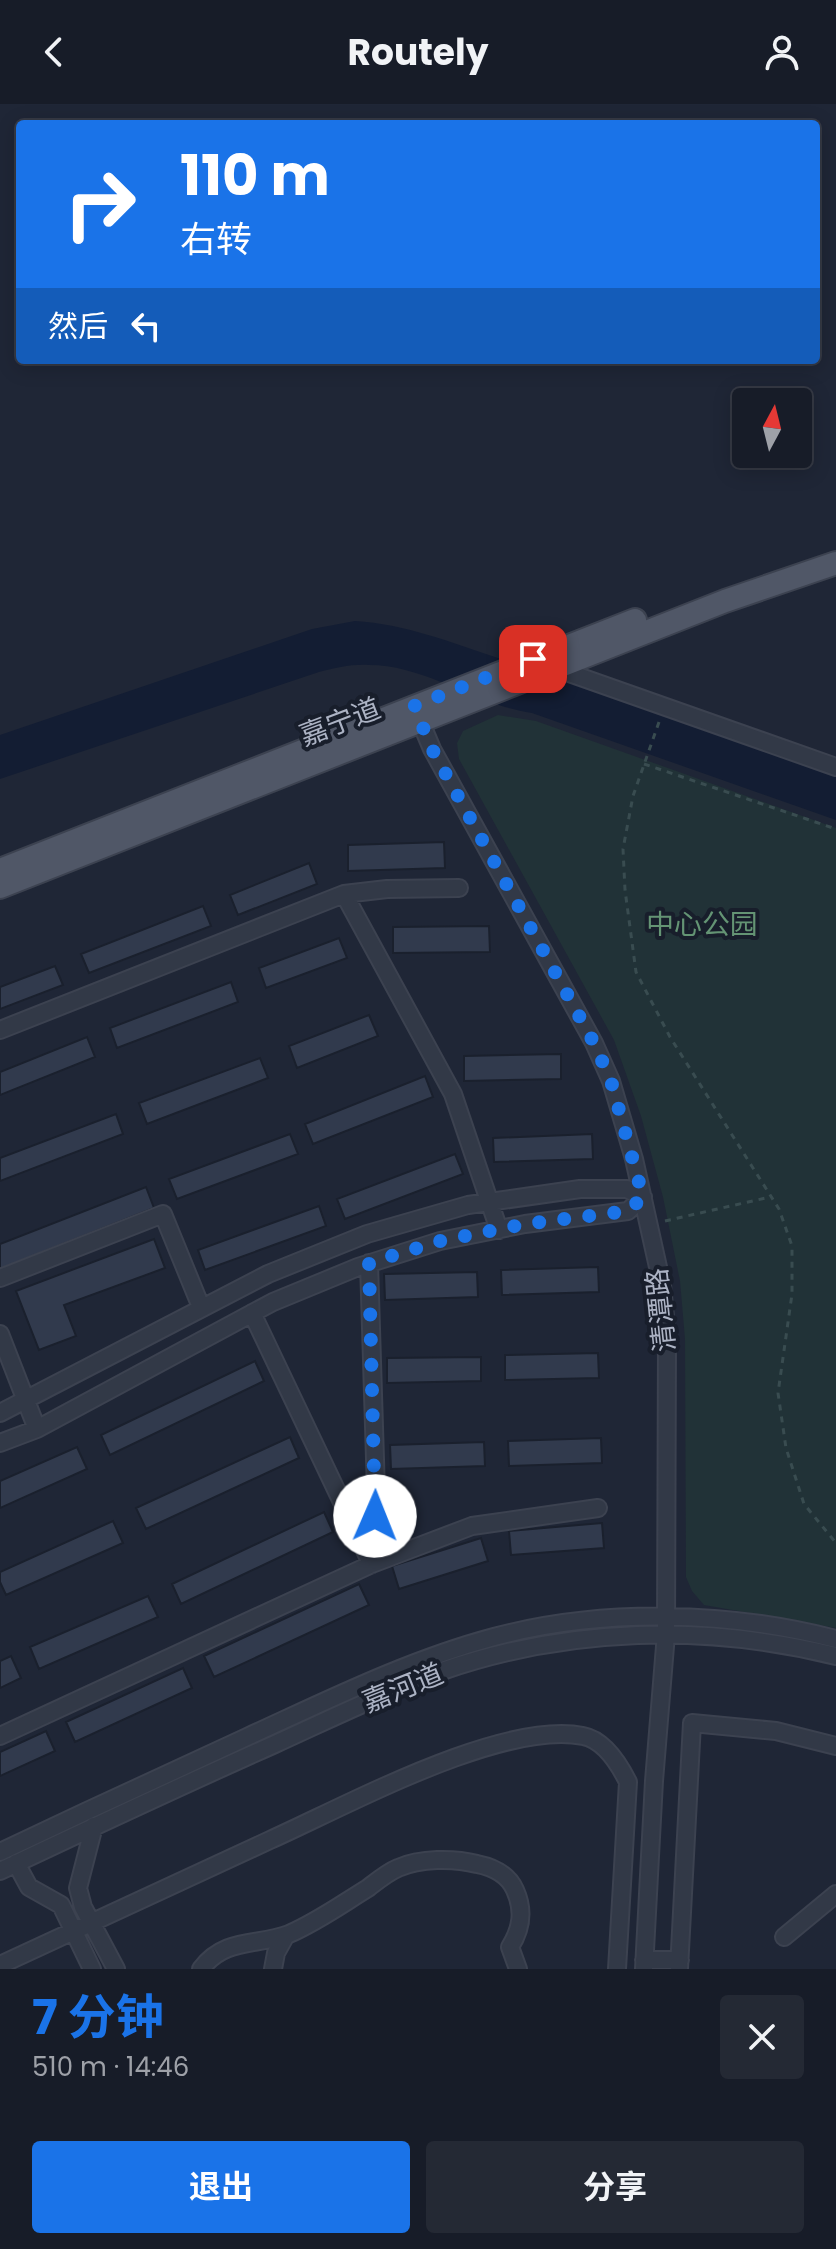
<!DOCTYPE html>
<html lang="zh">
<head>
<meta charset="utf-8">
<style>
	body { margin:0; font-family:Poppins,"Noto Sans SC",sans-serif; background:#242934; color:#f1f3f6; height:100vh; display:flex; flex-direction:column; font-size:30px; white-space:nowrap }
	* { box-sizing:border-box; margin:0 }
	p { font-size:26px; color:#9ea1a8 }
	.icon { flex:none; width:44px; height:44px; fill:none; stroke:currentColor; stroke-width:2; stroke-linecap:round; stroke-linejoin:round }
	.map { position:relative; height:1865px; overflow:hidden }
	.side { display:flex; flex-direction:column; background:#171c28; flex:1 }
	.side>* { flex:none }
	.banner { position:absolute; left:16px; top:16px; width:804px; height:244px; border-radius:8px; box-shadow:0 4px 20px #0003,0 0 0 2px #363a45; background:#1a73e8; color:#fff; overflow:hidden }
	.needle { width:52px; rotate:7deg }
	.tools { position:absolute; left:732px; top:284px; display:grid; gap:16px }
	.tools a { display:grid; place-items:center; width:80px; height:80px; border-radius:8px; background:#171c28; box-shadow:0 4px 20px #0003,0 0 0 2px #363a45; font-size:40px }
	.pin { position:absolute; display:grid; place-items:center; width:68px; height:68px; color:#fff; margin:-34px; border-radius:16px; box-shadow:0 4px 12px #0006 }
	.me { position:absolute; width:88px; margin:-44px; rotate:1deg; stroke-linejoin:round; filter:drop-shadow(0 0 6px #0008) }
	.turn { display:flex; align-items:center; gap:28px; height:168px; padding:0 32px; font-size:36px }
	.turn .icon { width:104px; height:104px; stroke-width:2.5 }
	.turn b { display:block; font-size:56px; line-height:68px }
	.then { display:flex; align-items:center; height:76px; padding:0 32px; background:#0003; gap:16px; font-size:30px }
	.round { display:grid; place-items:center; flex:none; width:84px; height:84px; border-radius:8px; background:#242934 }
	.summary { display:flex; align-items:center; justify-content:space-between; height:136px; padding:0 32px }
	h1 { font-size:48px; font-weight:700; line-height:60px; color:#1a73e8 }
	.primary-button { display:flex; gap:16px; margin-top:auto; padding:16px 32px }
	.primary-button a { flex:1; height:92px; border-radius:8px; background:#1a73e8; color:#fff; font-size:32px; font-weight:700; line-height:92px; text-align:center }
	.primary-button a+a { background:#242934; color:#f1f3f6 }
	header { display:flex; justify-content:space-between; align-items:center; height:104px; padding:0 32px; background:#171c28; font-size:36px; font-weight:700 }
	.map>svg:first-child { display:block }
</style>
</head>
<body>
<header><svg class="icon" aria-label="back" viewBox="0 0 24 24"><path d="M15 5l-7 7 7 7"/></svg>Routely<svg class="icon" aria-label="person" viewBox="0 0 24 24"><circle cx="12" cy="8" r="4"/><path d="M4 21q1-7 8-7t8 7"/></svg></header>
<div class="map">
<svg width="836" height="1865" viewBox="0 0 836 1865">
	<rect width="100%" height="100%" fill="#1f2636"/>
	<path fill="#213237" d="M498,611L536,617L836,724V1524L704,1501L692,1487L686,1473L685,1235L680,1177L663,1093L641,1012L614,936L459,655L457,639L463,627Z"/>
	<path fill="#131d33" d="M355,517C405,520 450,538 498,554H509L836,671V716L532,609C476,601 426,561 369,561C351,560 336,564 319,568L0,675V631L312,525Z"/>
	<path fill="#313a4d" stroke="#1a202d" stroke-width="2" d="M444,738L445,764L348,767V741Z
		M309,759L317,780L238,811L230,791Z
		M203,802L211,822L89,869L81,850Z
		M489,822L490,848L393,849V823Z
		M339,834L347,854L266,884L259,864Z
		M55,862L63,881L0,905V883Z
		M231,878L238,898L117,944L110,924Z
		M369,911L378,932L297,964L289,942Z
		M87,933L95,953L0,991V968Z
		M561,950V975L464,977V952Z
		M260,954L268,974L147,1020L139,999Z
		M425,972L433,993L313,1040L305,1020Z
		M116,1010L123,1030L0,1077V1054Z
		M290,1030L298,1050L177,1095L169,1075Z
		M592,1030L593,1055L494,1058L493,1034Z
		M455,1050L463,1070L345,1115L337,1095Z
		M146,1083L154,1104L0,1165V1140Z
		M319,1102L326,1122L205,1166L198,1146Z
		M154,1135L165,1164L64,1201L76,1232L39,1246L16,1187Z
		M598,1163L599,1188L502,1191L501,1166Z
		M477,1168L478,1193L385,1196L384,1170Z
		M598,1249L599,1274L505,1276V1251Z
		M481,1253V1277L387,1279V1254Z
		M255,1257L264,1277L110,1351L101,1331Z
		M290,1333L299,1354L146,1425L136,1404Z
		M601,1334L602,1359L509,1362L508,1337Z
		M484,1338L485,1362L391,1365L390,1341Z
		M77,1343L87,1365L0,1404V1377Z
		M324,1408L333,1428L181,1500L172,1480Z
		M113,1417L123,1439L6,1491L0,1478V1468Z
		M602,1419L604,1444L511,1451L509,1427Z
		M481,1434L488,1457L399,1485L392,1462Z
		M359,1480L369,1501L214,1573L204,1552Z
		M148,1492L158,1513L39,1565L30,1543Z
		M11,1552L21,1574L0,1584V1557Z
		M183,1564L192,1584L75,1638L66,1618Z
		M46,1627L55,1647L0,1672V1648Z"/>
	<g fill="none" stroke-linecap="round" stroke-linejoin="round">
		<defs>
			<path id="minor" d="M555,564L836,663
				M416,607L432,645L594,939L611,977L634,1055L662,1181L667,1235L666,1530L654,1677L644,1865
				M344,790L453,990L499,1126
				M0,926L344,790L387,785L459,784
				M369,1159L376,1388L372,1460
				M0,1174L163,1110L201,1203
				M252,1209L370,1457
				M0,1230L37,1325
				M0,1309L268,1170L367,1130L468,1101L580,1085H627L643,1093L628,1107L525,1120L440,1137L358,1163L273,1198L37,1325L0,1339
				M0,1632L372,1460L472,1422L598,1404
				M94,1722L78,1784L83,1803L116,1865
				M0,1748C82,1709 165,1671 247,1633C328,1596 408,1556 494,1533C603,1504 727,1507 836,1535
				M16,1759L29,1783L61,1801L92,1865
				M0,1767C91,1724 183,1681 275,1640C330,1615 385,1588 442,1567C570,1523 705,1520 836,1552
				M784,1833L836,1790
				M644,1856H680
				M0,1861C90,1819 180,1777 270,1736C346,1702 502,1616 583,1632C604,1636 619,1660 628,1678L617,1865
				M201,1865C225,1833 258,1842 289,1830C317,1818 342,1800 368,1784C377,1777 388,1768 398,1764C420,1754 454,1754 477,1760C492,1763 508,1770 515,1786C524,1806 522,1824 510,1843L518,1865
				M273,1865L276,1849L286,1831
				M679,1865L692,1619L776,1627L836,1642"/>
			<path id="major" d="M0,766L635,516
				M0,783L725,497L836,459"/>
		</defs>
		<use href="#minor" stroke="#3c4250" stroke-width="20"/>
		<use href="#major" stroke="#3c4250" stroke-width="26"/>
		<path stroke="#394c50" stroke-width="3" stroke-dasharray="6 6" stroke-linecap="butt" d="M659,618L633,692L623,745L625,786L636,868L670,933L779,1105L792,1142V1190L778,1289L786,1344L804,1400L836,1439
			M644,660L836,725
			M665,1117L770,1093"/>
		<use href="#minor" stroke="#323947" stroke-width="16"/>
		<use href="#major" stroke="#505767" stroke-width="22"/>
	</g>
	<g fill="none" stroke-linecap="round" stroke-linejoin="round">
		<path stroke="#1a73e8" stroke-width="14" stroke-dasharray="0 25.2" d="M375,1412L369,1159L440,1137L525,1120L628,1107L643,1093L611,977L594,939L432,645L414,602L533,555"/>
	</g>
	<g text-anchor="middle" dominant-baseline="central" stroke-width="8" stroke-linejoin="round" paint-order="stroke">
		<g font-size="28" fill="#acb3c4" stroke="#181e2b">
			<text transform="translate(340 618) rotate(-21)">嘉宁道</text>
			<text transform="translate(661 1206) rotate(-96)">清潭路</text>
			<text transform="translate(403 1584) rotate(-22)">嘉河道</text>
		</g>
		<g font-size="28" fill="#649474" stroke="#181e2b">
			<text x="702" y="820">中心公园</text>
		</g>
	</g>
</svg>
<div class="tools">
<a><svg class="needle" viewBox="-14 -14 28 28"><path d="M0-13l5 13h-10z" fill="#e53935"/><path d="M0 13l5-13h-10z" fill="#9ea1a8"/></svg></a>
</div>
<div class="pin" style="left:533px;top:555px;background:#d93025"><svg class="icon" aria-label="arrive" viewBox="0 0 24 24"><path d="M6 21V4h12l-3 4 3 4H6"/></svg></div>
<svg class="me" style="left:375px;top:1412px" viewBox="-20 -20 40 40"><circle r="19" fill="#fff"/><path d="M0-13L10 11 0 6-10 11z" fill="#1a73e8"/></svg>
<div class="banner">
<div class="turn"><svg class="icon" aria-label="right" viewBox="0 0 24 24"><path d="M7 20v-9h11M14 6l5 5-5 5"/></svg><div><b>110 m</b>右转</div></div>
<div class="then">然后<svg class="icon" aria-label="left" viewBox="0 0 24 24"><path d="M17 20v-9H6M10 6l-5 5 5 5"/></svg></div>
</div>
</div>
<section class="side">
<div class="summary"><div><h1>7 分钟</h1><p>510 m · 14:46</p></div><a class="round"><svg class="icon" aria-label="close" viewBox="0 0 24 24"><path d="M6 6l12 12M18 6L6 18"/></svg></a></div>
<div class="primary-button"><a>退出</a><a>分享</a></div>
</section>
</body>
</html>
